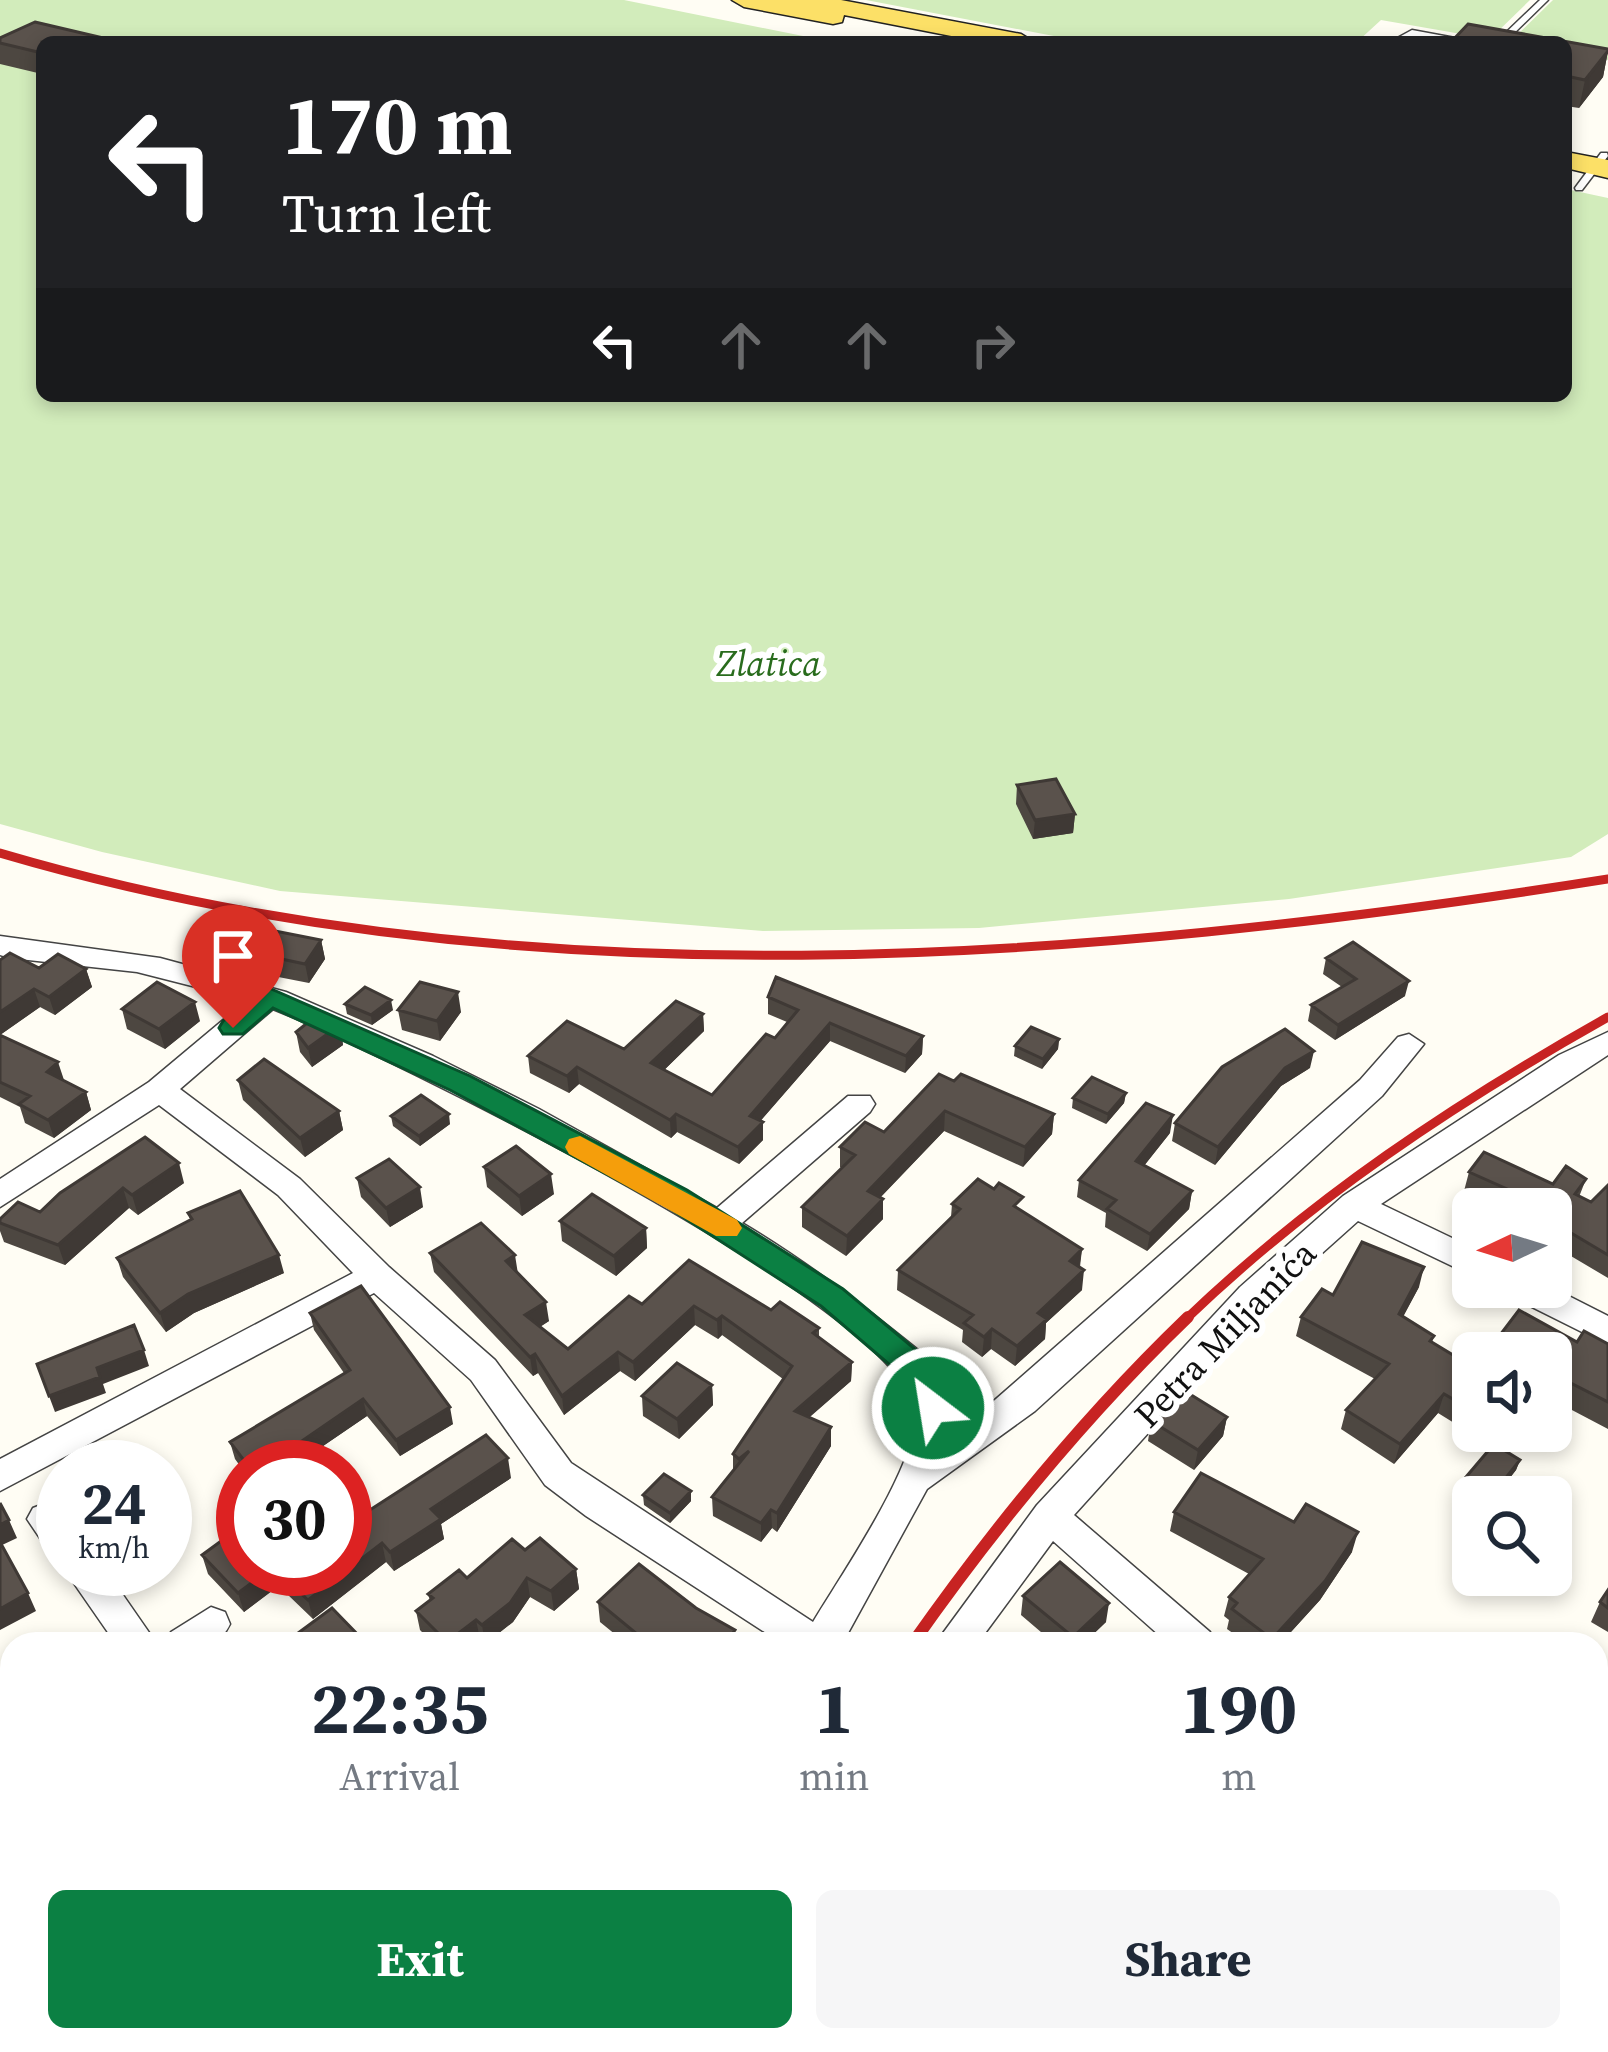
<!DOCTYPE html>
<html lang="en">
<head>
<meta charset="utf-8">
<style>
	body { margin:0; font-family:"Source Serif 4",serif; background:#f6f6f7; color:#1f2937; height:100vh; display:flex; flex-direction:column; font-size:45px; white-space:nowrap }
	* { box-sizing:border-box; margin:0 }
	p { font-size:39px; color:#747a83 }
	.icon { flex:none; width:66px; height:66px; fill:none; stroke:currentColor; stroke-width:2; stroke-linecap:round; stroke-linejoin:round }
	.map { position:relative; flex:1; overflow:hidden }
	.drawer { position:absolute; left:0px; top:1632px; width:1608px; height:420px; display:flex; flex-direction:column; background:#fff; border-radius:36px 36px 0 0; box-shadow:0 6px 18px #0003 }
	.drawer>* { flex:none }
	.banner { position:absolute; left:36px; top:36px; width:1536px; height:366px; border-radius:18px; box-shadow:0 6px 18px #0003; background:#202124; color:#fff; overflow:hidden }
	.needle { width:78px; rotate:266deg }
	.tools { position:absolute; left:1452px; top:1188px; display:grid; gap:24px }
	.tools a { display:grid; place-items:center; width:120px; height:120px; border-radius:18px; background:#fff; box-shadow:0 6px 18px #0003; font-size:60px }
	.speed { position:absolute; left:36px; top:1440px; display:flex; gap:24px; font-size:60px; font-weight:700; text-align:center }
	.speed>* { display:grid; place-content:center; width:156px; height:156px; border-radius:50%; background:#fff; box-shadow:0 6px 18px #0003; line-height:1 }
	.speed small { font-size:30px; font-weight:400 }
	.speed .limit { border:18px solid #d22; background:#fff; color:#111 }
	.pin { position:absolute; display:grid; place-items:center; width:102px; height:102px; color:#fff; margin:-123px -51px; border-radius:50% 50% 50% 0; rotate:-45deg; box-shadow:0 0 12px #0007 }
	.pin .icon { rotate:45deg }
	.me { position:absolute; width:132px; margin:-66px; rotate:329deg; stroke-linejoin:round; filter:drop-shadow(0 0 9px #0008) }
	.turn { display:flex; align-items:center; gap:42px; height:252px; padding:0 48px; font-size:54px }
	.turn .icon { width:156px; height:156px; stroke-width:2.5 }
	.turn b { display:block; font-size:84px; line-height:102px }
	.lanes { display:flex; align-items:center; height:114px; padding:0 48px; background:#0003; justify-content:center; gap:60px; direction:ltr }
	.lanes .off { opacity:.35 }
	.eta { display:flex; justify-content:space-evenly; align-items:center; height:204px; text-align:center }
	.eta b { font-size:72px; font-weight:700; line-height:84px }
	.primary-button { display:flex; gap:24px; margin-top:auto; padding:24px 48px }
	.primary-button a { flex:1; height:138px; border-radius:18px; background:#0b8043; color:#fff; font-size:48px; font-weight:700; line-height:138px; text-align:center }
	.primary-button a+a { background:#f6f6f7; color:#1f2937 }
	.map>svg:first-child { display:block }
</style>
</head>
<body>
<div class="map">
<svg width="1608" height="2052" viewBox="0 0 1608 2052">
	<rect width="100%" height="100%" fill="#fffdf4"/>
	<path fill="#d2ecbb" d="M0,0H624L833,42H42V396H1566V189L1608,198V834L1571,857L1289,899L979,928L763,931L280,891L102,852L0,824Z
		M866,0H1530L1490,39L1381,20L1357,42H1085Z
		M1553,0H1608V60L1566,52V42H1510Z"/>
	<g fill="none" stroke-linecap="round" stroke-linejoin="round">
		<defs>
			<path id="service" d="M1540,0H1548L1505,42H1496Z
				M1412,30L1466,40L1470,42C1452,42 1436,36 1419,36C1409,35 1401,42 1390,42Z
				M1601,153H1607L1608,156L1582,190H1576L1575,188Z"/>
			<path id="minor" d="M0,936L160,958L286,992L433,1056L539,1109L717,1208L848,1096H870L875,1104L870,1112L742,1223C832,1276 908,1343 988,1406L1360,1080L1398,1037L1409,1034L1424,1044L1382,1096L1035,1411L927,1489L842,1644H783L586,1516L545,1485L471,1380L374,1293L0,1491V1459L353,1273L278,1195L159,1105L0,1207V1179L149,1082L247,1000L137,972L10,958L0,955ZM273,1009C380,1052 900,1306 915,1410C922,1459 839,1578 813,1622L571,1463L495,1360L389,1267L300,1179L180,1089ZM950,1416L962,1425L947,1435Z
				M1608,1032V1055L1381,1204L1473,1248V1276L1358,1221L1264,1305L1074,1515L1210,1632L1215,1644H1169L1053,1541L977,1644H935L1037,1505L1240,1287L1343,1196L1559,1055Z
				M1505,1287H1551L1608,1316V1345L1510,1296Z
				M46,1503L63,1513V1558L50,1553L27,1519L33,1508Z
				M64,1569H105L157,1644H116Z
				M211,1607L225,1612L230,1624C218,1651 192,1644 166,1644L171,1632Z
				M12,1759V1801L0,1806V1764Z
				M0,1941L12,1945V2007L0,2002Z
				M1596,1961L1608,1966V2015L1596,2010Z
				M18,2040H63L68,2052H23Z
				M280,2040H331L326,2052H275Z
				M703,2040H748L743,2052H698Z"/>
			<path id="primary" d="M732,0H841L1021,34L1034,42H982L844,15L842,22L833,24L744,7Z
				M1566,152L1608,160V178L1566,168Z"/>
		</defs>
		<use href="#service" stroke="#444" stroke-width="3"/>
		<use href="#minor" stroke="#444" stroke-width="3"/>
		<use href="#primary" stroke="#222" stroke-width="3"/>
		<use href="#service" fill="#fff" fill-rule="evenodd"/>
		<use href="#minor" fill="#fff" fill-rule="evenodd"/>
		<use href="#primary" fill="#fce067" fill-rule="evenodd"/>
		<path stroke="#c72322" stroke-width="9" d="M0,853C523,1007 1078,963 1608,879
			M1185,1320C1312,1198 1455,1103 1608,1017"/>
		<path stroke="#c72322" stroke-width="12" d="M912,1644C995,1526 1084,1417 1188,1317
			M673,2052L679,2040"/>
	</g>
	<path fill="#4d4741" d="M0,38L42,42V74L0,64Z
		M1566,42L1608,51L1603,77L1579,108L1566,106Z
		M1017,785L1075,814L1073,833L1033,839L1016,804Z
		M321,940L325,959L309,983L263,974L258,954Z
		M1326,958L1405,996L1335,1040L1308,1021L1311,1005L1342,987L1323,974Z
		M0,960L39,968L86,969L92,987L55,1015L40,1007L0,1035L64,1081L86,1092L91,1110L54,1138L25,1123L20,1107L0,1097Z
		M768,997L923,1036L922,1054L905,1073L830,1041L760,1121L763,1140L739,1164L677,1132L671,1138L579,1084L569,1093L530,1073L528,1056L624,1049L703,1014L704,1031L664,1070L712,1095L775,1038L787,1022L768,1014Z
		M345,1004L393,1010L372,1025L347,1014Z
		M122,1009L200,1021L165,1049L127,1029Z
		M398,1010L461,1012L440,1041L402,1030Z
		M340,1025L343,1045L312,1067L300,1052L296,1032Z
		M1059,1039L1058,1049L1042,1069L1014,1056L1015,1046Z
		M1310,1068L1281,1086L1215,1165L1172,1141L1175,1123Z
		M238,1080L339,1111L343,1130L305,1157L243,1100Z
		M954,1081L1054,1114L1052,1134L1023,1167L944,1131L880,1198L883,1219L846,1256L802,1227V1207L842,1168L840,1167V1147L884,1132Z
		M1126,1093L1124,1103L1106,1124L1072,1108L1073,1098Z
		M391,1116L450,1124L420,1146L393,1126Z
		M1170,1133L1144,1166L1192,1191L1189,1209L1147,1251L1105,1227L1106,1213L1077,1197L1079,1180Z
		M484,1167L554,1194L522,1216L487,1187Z
		M1469,1172L1553,1184L1586,1179L1579,1197L1591,1202L1608,1185V1278L1554,1246L1551,1248V1209H1503L1464,1191Z
		M357,1178L423,1207L390,1227L361,1197Z
		M184,1183L138,1215L129,1208L65,1265L4,1242L0,1231V1219L40,1212L60,1193Z
		M952,1204L1022,1211L1082,1249L1080,1267L1082,1290L1046,1323L1045,1339L1015,1366L991,1349L982,1357L962,1342L963,1330L897,1290L898,1270L951,1217Z
		M188,1213L284,1273L194,1313L166,1332L123,1277L117,1258L190,1220Z
		M560,1221L646,1228L647,1248L616,1276L562,1241Z
		M430,1253L517,1273L549,1321L540,1327L568,1349L642,1304L771,1310L819,1328V1338L852,1362L851,1381L809,1417L831,1446L777,1532L772,1528L761,1542L713,1516L712,1497L733,1470V1454L783,1379L722,1335L718,1339L695,1325L635,1381L620,1371L564,1415L538,1373L533,1376L434,1272Z
		M1419,1287L1403,1316L1434,1336L1432,1342L1473,1408L1459,1426L1438,1413L1394,1464L1341,1429L1346,1410L1375,1379L1296,1336L1301,1317L1333,1295Z
		M310,1313L453,1424L400,1456L367,1416L304,1459L306,1467H243V1470L235,1459L230,1442L344,1373L314,1330Z
		M1500,1335L1608,1344V1429L1551,1399V1353H1494Z
		M712,1385L713,1405L679,1439L643,1416L642,1396Z
		M1227,1417L1223,1436L1194,1470L1148,1441L1151,1421Z
		M1520,1460L1516,1470L1495,1497H1479L1463,1487L1466,1477Z
		M511,1478L441,1524L444,1539L394,1571L386,1562L313,1619L287,1594L283,1582L244,1612L208,1574L202,1555L243,1569H345V1526Z
		M643,1495L691,1501L670,1523L644,1505Z
		M1174,1512L1352,1552L1320,1600L1280,1644H1248L1227,1629L1229,1620L1224,1616L1229,1597L1249,1574L1170,1531Z
		M525,1550L576,1569L579,1589L554,1611L530,1597L513,1622L485,1644L480,1639L473,1644H434L420,1630L416,1611L430,1601L428,1594L467,1578Z
		M1608,1590V1632L1591,1622L1600,1602Z
		M1023,1596L1106,1622L1083,1644H1055L1021,1615Z
		M598,1602L696,1608L735,1630V1644H627L600,1622Z
		M12,1785V1825L0,1807V1795Z
		M1608,1813V1887L1596,1878V1831Z
		M12,1870V1920L0,1906V1880Z
		M91,2040H199L187,2052H102Z"/>
	<path fill="#3f3935" d="M1608,51L1603,77L1579,108L1585,80Z
		M1075,814L1073,833L1033,839L1035,820Z
		M321,940L325,959L309,983L305,964Z
		M86,969L92,987L55,1015L49,997Z
		M1409,981L1405,996L1335,1040L1338,1025Z
		M34,989L40,1007L0,1035V1012Z
		M458,992L461,1012L440,1041L437,1021Z
		M391,1000L393,1010L372,1025L371,1015Z
		M195,1002L200,1021L165,1049L159,1029Z
		M703,1014L704,1031L653,1081L651,1063Z
		M830,1023V1041L750,1133V1116Z
		M340,1025L343,1045L312,1067L308,1048Z
		M923,1036L922,1054L905,1073L906,1056Z
		M1059,1039L1058,1049L1042,1069L1043,1059Z
		M1314,1051L1310,1068L1281,1086L1215,1165L1218,1147L1285,1068Z
		M58,1062L64,1080L47,1072Z
		M577,1067L579,1084L569,1093L567,1076Z
		M86,1092L91,1110L54,1138L48,1120Z
		M1126,1093L1124,1103L1106,1124L1108,1114Z
		M339,1111L343,1130L305,1157L300,1138Z
		M945,1111L944,1131L867,1211L868,1191Z
		M449,1114L450,1124L420,1146L419,1136Z
		M676,1114L677,1132L671,1138L670,1120Z
		M1054,1114L1052,1134L1023,1167L1025,1147Z
		M1173,1115L1170,1133L1134,1178L1136,1161Z
		M763,1122V1140L739,1164L738,1147Z
		M179,1163L184,1183L138,1215L132,1195Z
		M551,1174L554,1194L522,1216L519,1196Z
		M420,1187L423,1207L390,1227L386,1208Z
		M123,1188L129,1208L65,1265L58,1245Z
		M1192,1191L1189,1209L1147,1251L1150,1234Z
		M883,1199V1219L846,1256L847,1236Z
		M1561,1227L1554,1246L1551,1248V1233Z
		M646,1228L647,1248L616,1276L614,1256Z
		M1082,1249L1079,1269L1070,1261Z
		M279,1255L284,1273L194,1313L166,1332L160,1313L188,1294Z
		M515,1255L518,1274L506,1261Z
		M1424,1267L1419,1287L1394,1334L1399,1314Z
		M1084,1270L1082,1290L1046,1323L1045,1339L1015,1366L1017,1346L1038,1313Z
		M546,1302L549,1321L528,1334L525,1315Z
		M694,1306L695,1325L635,1381L633,1362Z
		M722,1316V1335L718,1339L717,1320Z
		M992,1329L991,1349L982,1357L984,1337Z
		M144,1350L149,1366L103,1384L106,1393L55,1412L49,1396L97,1368Z
		M618,1352L620,1371L564,1415L562,1396Z
		M535,1354L538,1373L533,1376L530,1357Z
		M852,1362L851,1381L795,1430V1411Z
		M712,1385L713,1405L679,1439L677,1419Z
		M1444,1394L1438,1413L1394,1464L1400,1444Z
		M1473,1396V1408L1459,1426L1465,1406Z
		M363,1399L367,1416L304,1459L306,1467H277L296,1445Z
		M450,1407L453,1424L400,1456L396,1440Z
		M1227,1417L1223,1436L1194,1470L1198,1450Z
		M831,1427V1446L777,1532V1513Z
		M508,1458L511,1478L441,1524L444,1539L394,1571L390,1552L431,1509Z
		M1520,1460L1516,1470L1495,1497H1492Z
		M691,1491V1501L670,1523V1513Z
		M173,1501L179,1520L165,1529V1505Z
		M771,1510L772,1528L761,1542V1523Z
		M9,1520L17,1538L0,1546V1525Z
		M1358,1532L1352,1552L1320,1600L1280,1644H1271L1272,1639Z
		M382,1543L386,1562L313,1619L308,1600Z
		M270,1569H296L281,1575L284,1582L244,1612L238,1593Z
		M576,1569L579,1589L554,1611L551,1591Z
		M527,1578L530,1597L513,1622L485,1644L482,1625Z
		M28,1593L36,1611L0,1630V1609Z
		M1109,1603L1106,1622L1083,1644H1072L1073,1637Z
		M476,1620L480,1639L473,1644H448Z
		M735,1630V1644H725Z
		M12,1710V1735L0,1743V1718Z
		M174,2040H199L187,2052H162Z"/>
	<path fill="#5a524c" stroke="#3f3935" stroke-width="3" d="M35,22L116,41L42,42V53L0,43V38Z
		M1468,24L1608,49V51L1585,80L1566,76V42H1451Z
		M1056,779L1075,814L1035,820L1017,785Z
		M275,931L321,940L305,964L258,954Z
		M1353,942L1409,981L1338,1025L1311,1005L1356,979L1326,958Z
		M10,953L39,968L58,954L86,969L49,997L34,989L0,1012V960Z
		M776,977L923,1036L906,1056L830,1023L750,1116L763,1122L738,1147L676,1114L670,1120L577,1067L567,1076L528,1056L567,1021L624,1049L676,1001L703,1014L651,1063L712,1095L766,1034L775,1038L798,1010L768,997Z
		M157,982L195,1002L159,1029L122,1009Z
		M420,982L458,992L437,1021L398,1010Z
		M365,987L391,1000L371,1015L345,1004Z
		M317,1015L340,1025L308,1048L296,1032Z
		M1031,1027L1059,1039L1043,1059L1015,1046Z
		M1285,1029L1314,1051L1285,1068L1218,1147L1175,1123L1222,1067Z
		M0,1035L58,1062L47,1072L86,1092L48,1120L19,1104L30,1096L0,1082Z
		M264,1059L339,1111L300,1138L238,1080Z
		M939,1074L954,1081L961,1074L1054,1114L1025,1147L945,1111L868,1191L883,1199L847,1236L802,1207L855,1155L840,1147L865,1122L884,1132Z
		M1092,1077L1126,1093L1108,1114L1073,1098Z
		M421,1095L449,1114L419,1136L391,1116Z
		M1146,1103L1173,1115L1136,1161L1192,1191L1150,1234L1107,1209L1116,1200L1079,1180Z
		M145,1137L179,1163L132,1195L123,1188L58,1245L0,1223V1219L18,1202L40,1212L60,1193Z
		M516,1146L551,1174L519,1196L484,1167Z
		M1484,1152L1553,1184L1566,1166L1586,1179L1575,1194L1591,1202L1608,1185V1255L1561,1227L1551,1233V1209H1508L1518,1194L1469,1172Z
		M389,1159L420,1187L386,1208L357,1178Z
		M978,1179L994,1189L999,1183L1023,1197L1014,1206L1082,1249L1070,1261L1084,1270L1038,1313L1047,1319L1017,1346L992,1329L984,1337L964,1323L973,1315L898,1270L960,1209L952,1204Z
		M240,1191L279,1255L188,1294L160,1313L117,1258L192,1219L188,1213Z
		M592,1194L646,1228L614,1256L560,1221Z
		M481,1223L515,1255L506,1261L546,1302L525,1315L568,1349L629,1296L642,1304L689,1260L771,1310L780,1302L819,1328L813,1333L852,1362L795,1411L831,1427L777,1513L771,1510L761,1523L712,1497L749,1451L739,1459L733,1454L792,1366L722,1316L717,1320L694,1306L633,1362L618,1352L562,1396L535,1354L530,1357L430,1253Z
		M1362,1242L1424,1267L1399,1314L1434,1336L1430,1341L1473,1367V1396L1465,1406L1444,1394L1400,1444L1346,1410L1389,1364L1301,1317L1322,1289L1333,1295Z
		M361,1286L450,1407L396,1440L363,1399L296,1445L302,1452L277,1467H249L230,1442L350,1370L310,1313Z
		M1519,1310L1577,1342L1584,1331L1608,1344V1402L1553,1374L1559,1367L1551,1363V1353H1533L1500,1335Z
		M134,1325L144,1350L97,1368L100,1377L49,1396L37,1364Z
		M677,1363L712,1385L677,1419L642,1396Z
		M1180,1388L1227,1417L1198,1450L1151,1421Z
		M486,1435L508,1458L431,1509L441,1519L390,1552L382,1543L308,1600L281,1575L289,1569H345V1526Z
		M1494,1444L1520,1460L1493,1494L1466,1477Z
		M141,1460L147,1467H130Z
		M1201,1473L1294,1522L1306,1504L1358,1532L1325,1581L1272,1639L1232,1609L1237,1603L1229,1597L1263,1559L1174,1512Z
		M664,1474L691,1491L670,1513L643,1495Z
		M165,1491L173,1501L165,1505Z
		M0,1503L9,1520L0,1525Z
		M243,1525V1569H270L238,1593L202,1555Z
		M540,1538L576,1569L551,1591L527,1578L510,1603L482,1625L476,1620L447,1642L416,1611L433,1598L428,1594L459,1570L467,1578L512,1539L525,1550Z
		M0,1542L28,1593L0,1609Z
		M1060,1562L1109,1603L1073,1637L1023,1596Z
		M639,1564L696,1608L735,1630L725,1644H649L598,1602Z
		M1608,1590V1608L1600,1602Z
		M332,1608L363,1640L357,1644H288L286,1642Z
		M1540,1637L1551,1644H1535Z
		M0,1693L12,1710L0,1718Z
		M12,1785V1818L0,1803V1795Z
		M1608,1813V1862L1596,1854V1831Z
		M12,1870V1913L0,1899V1880Z
		M98,2040H174L162,2052H122L120,2050L118,2052H109Z
		M325,2040H391L404,2052H314Z
		M1215,2040L1230,2052H1205Z
		M1330,2042L1351,2052H1328Z"/>
	<path fill="#0b8043" stroke="#07532c" stroke-width="3" d="M269,988L470,1076L687,1190L843,1289L928,1360L949,1408L944,1417L933,1421L922,1417L904,1377L821,1306L666,1206L450,1090L273,1008L243,1034H223L219,1028L223,1021Z"/>
	<path fill="#f59e0b" d="M580,1136L737,1220L742,1228L737,1236H716L569,1154L565,1147L569,1139Z"/>
	<g text-anchor="middle" dominant-baseline="central" stroke-width="12" stroke-linejoin="round" paint-order="stroke">
		<g font-size="36" font-style="italic" fill="#296c1d" stroke="#fff">
			<text x="769" y="663">Zlatica</text>
		</g>
		<g font-size="36" fill="#111" stroke="#fff">
			<text transform="translate(1225 1334) rotate(-46)">Petra Miljanića</text>
		</g>
	</g>
</svg>
<div class="tools">
<a><svg class="needle" viewBox="-14 -14 28 28"><path d="M0-13l5 13h-10z" fill="#e53935"/><path d="M0 13l5-13h-10z" fill="#747a83"/></svg></a>
<a><svg class="icon" aria-label="sound" viewBox="0 0 24 24"><path d="M4 9h4l5-4v14l-5-4H4zM17 9q2 3 0 6"/></svg></a>
<a><svg class="icon" aria-label="search" viewBox="0 0 24 24"><circle cx="10" cy="10" r="6"/><path d="M15 15l6 6"/></svg></a>
</div>
<div class="speed"><div>24<small>km/h</small></div><div class="limit">30</div></div>
<div class="pin" style="left:233px;top:1028px;background:#d93025"><svg class="icon" aria-label="arrive" viewBox="0 0 24 24"><path d="M6 21V4h12l-3 4 3 4H6"/></svg></div>
<svg class="me" style="left:933px;top:1408px" viewBox="-20 -20 40 40"><circle r="17" fill="#0b8043" stroke="#fff" stroke-width="3"/><path d="M0-11L8 9 0 5-8 9z" fill="#fff"/></svg>
<div class="banner">
<div class="turn"><svg class="icon" aria-label="left" viewBox="0 0 24 24"><path d="M17 20v-9H6M10 6l-5 5 5 5"/></svg><div><b>170 m</b>Turn left</div></div>
<div class="lanes"><svg class="icon" aria-label="left" viewBox="0 0 24 24"><path d="M17 20v-9H6M10 6l-5 5 5 5"/></svg><svg class="icon off" aria-label="ahead" viewBox="0 0 24 24"><path d="M12 20V5M6 11l6-6 6 6"/></svg><svg class="icon off" aria-label="ahead" viewBox="0 0 24 24"><path d="M12 20V5M6 11l6-6 6 6"/></svg><svg class="icon off" aria-label="right" viewBox="0 0 24 24"><path d="M7 20v-9h11M14 6l5 5-5 5"/></svg></div>
</div>
<section class="drawer">
<div class="eta">
<div><b>22:35</b><p>Arrival</p></div>
<div><b>1</b><p>min</p></div>
<div><b>190</b><p>m</p></div>
</div>
<div class="primary-button"><a>Exit</a><a>Share</a></div>
</section>
</div>
</body>
</html>
